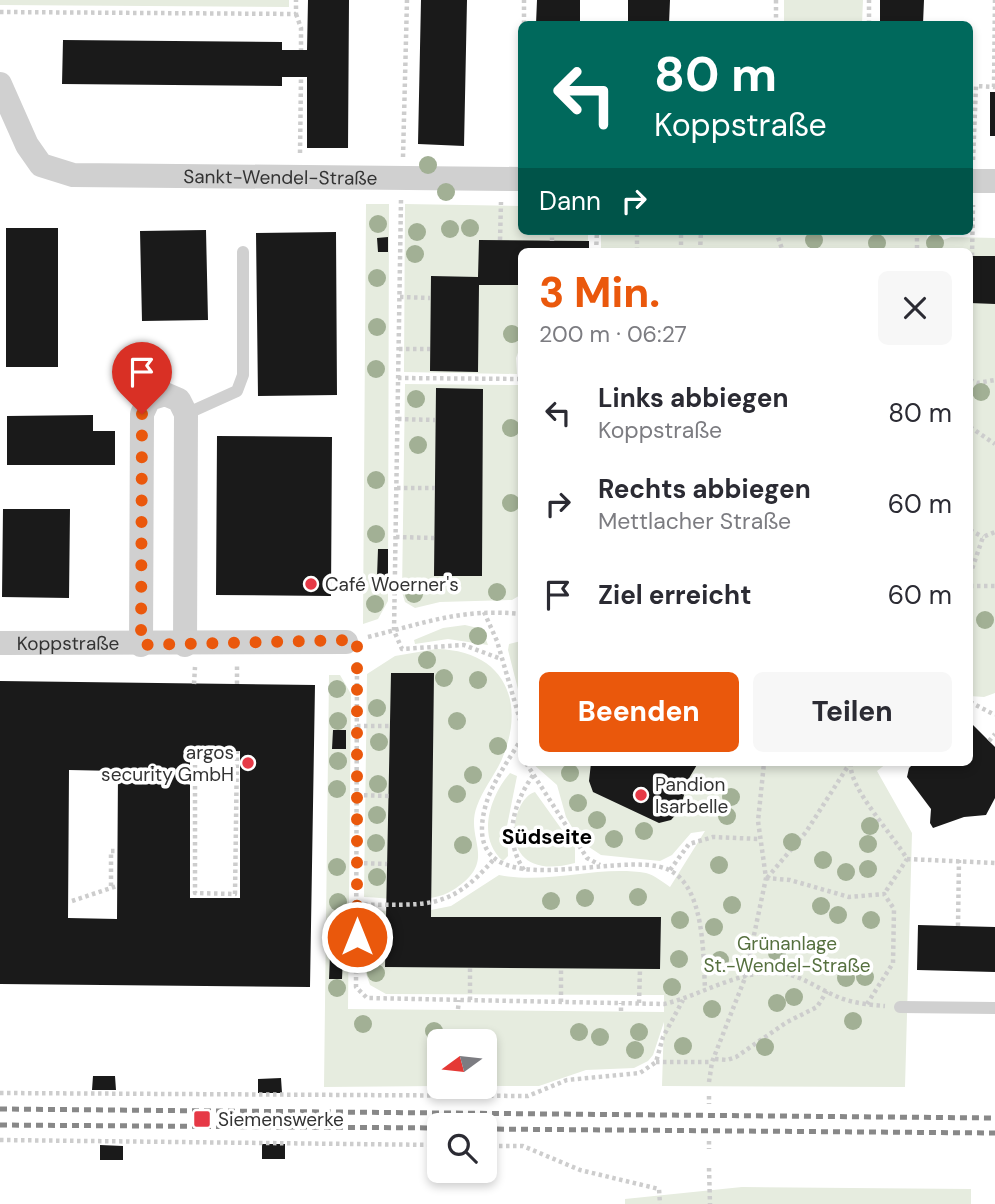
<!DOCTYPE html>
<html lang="de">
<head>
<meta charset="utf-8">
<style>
	body { margin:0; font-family:"DM Sans",sans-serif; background:#f7f7f7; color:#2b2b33; height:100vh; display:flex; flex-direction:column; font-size:26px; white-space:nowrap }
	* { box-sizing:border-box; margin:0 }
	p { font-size:23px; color:#7c7c81 }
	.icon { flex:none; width:38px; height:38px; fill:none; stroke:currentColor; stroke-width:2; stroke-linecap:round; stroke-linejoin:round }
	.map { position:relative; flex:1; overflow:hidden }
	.side { position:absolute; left:518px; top:248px; width:455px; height:518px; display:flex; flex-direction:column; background:#fff; border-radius:10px; box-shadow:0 4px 10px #0003 }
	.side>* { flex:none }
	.hud { position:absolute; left:518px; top:21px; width:455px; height:214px; border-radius:10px; box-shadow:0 4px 10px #0003; background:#00695c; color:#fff; overflow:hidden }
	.needle { width:46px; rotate:255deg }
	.tools { position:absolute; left:427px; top:1029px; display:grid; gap:14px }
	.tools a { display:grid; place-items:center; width:70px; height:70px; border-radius:10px; background:#fff; box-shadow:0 4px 10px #0003; font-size:35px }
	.pin { position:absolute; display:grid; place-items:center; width:60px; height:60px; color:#fff; margin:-72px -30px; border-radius:50% 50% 50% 0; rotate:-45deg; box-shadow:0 0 7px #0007 }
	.pin .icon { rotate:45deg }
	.me { position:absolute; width:77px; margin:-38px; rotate:0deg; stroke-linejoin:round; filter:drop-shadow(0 0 5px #0008) }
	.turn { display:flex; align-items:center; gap:24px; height:147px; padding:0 21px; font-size:32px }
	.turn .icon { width:91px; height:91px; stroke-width:2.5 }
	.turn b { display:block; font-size:49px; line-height:60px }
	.then { display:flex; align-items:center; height:66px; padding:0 21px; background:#0003; gap:14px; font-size:26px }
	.round { display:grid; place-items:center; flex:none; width:74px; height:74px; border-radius:10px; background:#f7f7f7 }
	.overview { display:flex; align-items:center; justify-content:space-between; height:119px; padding:0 21px }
	h1 { font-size:42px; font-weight:800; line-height:52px; color:#ea580c }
	.button { display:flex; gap:14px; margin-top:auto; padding:14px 21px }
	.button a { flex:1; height:80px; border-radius:10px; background:#ea580c; color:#fff; font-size:28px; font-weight:800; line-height:80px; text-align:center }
	.button a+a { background:#f7f7f7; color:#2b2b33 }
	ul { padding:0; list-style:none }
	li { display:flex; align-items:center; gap:21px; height:91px; padding:0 21px }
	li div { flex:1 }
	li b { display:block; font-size:26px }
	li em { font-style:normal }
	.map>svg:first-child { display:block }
</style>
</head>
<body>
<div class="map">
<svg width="995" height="1204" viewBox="0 0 995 1204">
	<rect width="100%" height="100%" fill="#fff"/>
	<path fill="#e6ecdf" d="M0,0H289V7L0,5Z
		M784,0H863L862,24H784Z
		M366,204H389L388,601L378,619L363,624Z
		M405,204L521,206L522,231H588V252H522V342L516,358L517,374L404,372Z
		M601,231H927L928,252H601Z
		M951,237L995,238V693L984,697L970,696V252H931L938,242Z
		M405,384L519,385L522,594L512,600L440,602L415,608L405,602L402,592Z
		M465,625L482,629L488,645L448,639L415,644L414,640L443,628Z
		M521,641H522L521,701L508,650L509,644Z
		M436,649C503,650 527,700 502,759C495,775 483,789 477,806C464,840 500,860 453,890C430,905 390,898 364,897L367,674L395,656Z
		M329,675H340L351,694L348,1009L664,1012V995L386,994L370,985L363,965L365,911L431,910L451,906L499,875C548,885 597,865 646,873C654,875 663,882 670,887L705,831L691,833L672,855L660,861L601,855L580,841L566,817L557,785L532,763H887L877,771L912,833L905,1087L662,1086L664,1022L653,1055L648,1061L634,1068L586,1070L539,1086H485V1041H439V1086L324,1087Z
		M510,773L517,776L507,826L508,856L503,861C476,838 490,796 510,773Z
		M535,792L575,848V863C493,885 510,798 535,792Z
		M742,1187L971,1189V1204H625V1199Z"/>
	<path fill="#1a1a1a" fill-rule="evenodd" d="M308,0H349L348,148H307V77H282V86L62,84L63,40L282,42V50H307Z
		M421,0H467L464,146L418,144Z
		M537,0H580V24H536Z
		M628,0H670L669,24H628Z
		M880,0H924L923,24H880Z
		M990,92H995V136H990Z
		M6,228H58V367H6Z
		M206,230L208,320L142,321L140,231Z
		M336,232L337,395L258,396L256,233Z
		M388,237V252H378L377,238Z
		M479,240L589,241V252H522V285H479L478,372L430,371L431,276L478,277Z
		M970,256H995V304L970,303Z
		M436,388L483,389L482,576H434Z
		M93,415V431H115V465H7V416Z
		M217,436L332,437L331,596L216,595Z
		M3,509H70L69,598L2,597Z
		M378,549H388V578L377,577Z
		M391,673H434L431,917H661L660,969L385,967Z
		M0,681L315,685L310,987L0,984ZM190,751H240V898H190ZM69,770L118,771L117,919L68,918Z
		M970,722L995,747V798L986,815L964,817L933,828L930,823L931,809L907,777L909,768L914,763H970Z
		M333,730H346V749H332Z
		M591,763H698L688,780L680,810L671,820L659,823L593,792L589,781Z
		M918,925L995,927V972L917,970Z
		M330,955L343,956L342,979H329Z
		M93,1076H115L116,1090H92Z
		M434,1077H439V1087H457V1091L434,1092Z
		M281,1078L282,1093H258V1079Z
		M262,1144H285V1159H262Z
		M100,1145L123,1146V1160H100Z"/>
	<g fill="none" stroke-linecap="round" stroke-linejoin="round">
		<path stroke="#cdcdcd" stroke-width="4.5" stroke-dasharray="3.5 3.5" stroke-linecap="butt" d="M776,0V24
			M0,12L296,14V0
			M296,14L301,28V50
			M524,24V0
			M869,24V0
			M994,87L995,0
			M300,153L301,77
			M403,157L407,0
			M973,160L976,86L995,87
			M401,200L394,631L402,649L464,645L501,659
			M776,231L783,252
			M917,231V252
			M500,240L501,202
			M552,241V231
			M637,251V231
			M596,252L597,231
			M681,252V231
			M700,252L701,231
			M972,256L973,205
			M400,297L430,298
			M399,349H430
			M398,378L522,379
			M970,380L977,383L995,380
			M398,419L435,420
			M970,427L995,444
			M397,488H435
			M970,530L983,537
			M396,537L434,538
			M970,575L983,537L995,532
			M970,586H995
			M484,612L497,641L522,727
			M368,637C425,623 461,608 522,614
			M357,662L356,987L367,998L664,1004C704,995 751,962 794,976C809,981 823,991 838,997C852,1003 870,1005 885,1006
			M194,684L195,667
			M237,684V664
			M970,702L995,715
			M357,726H390
			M522,738C510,758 493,781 486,804C454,916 621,846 669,870C705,887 703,955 705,988
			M989,741L995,734
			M195,751V893L235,894L237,751
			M526,763L587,858L600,865
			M851,763C847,786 894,836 907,859L884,894
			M357,795L389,796
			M907,859L995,863
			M357,863L387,864
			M524,870C503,839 513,803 534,774
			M670,870L689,844L713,837L760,839
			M766,878L790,880L849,897L884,894L894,909L893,963L867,1004
			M767,878L806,832L850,763
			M111,886V851H118
			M72,901L117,886
			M357,905C424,903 447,914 494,859
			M958,926L959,860
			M357,937L386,938
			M470,1000V967
			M561,1002V968
			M639,1003L640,969
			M458,1009L459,1000
			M621,1011V1003
			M715,1059L727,1060L736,1057L787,1022L817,1007L827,991
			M656,1062H712
			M709,1082L712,1062L745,978L766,878L758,821L764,763
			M0,1093L528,1096L567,1080L640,1073L656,1062L663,1037L683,1000
			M709,1096V1104
			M0,1140L439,1145
			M709,1141V1149
			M485,1146H523L580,1170L659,1189L660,1204
			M709,1168L710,1204"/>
		<path stroke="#d0d0d0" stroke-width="12" d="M186,414L237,391L243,375V252
			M900,1007L995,1008"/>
		<g stroke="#d0d0d0" stroke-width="24">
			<path id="s1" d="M0,84L27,145L41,165L73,175L522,179"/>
			<path d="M970,181H995"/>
			<path id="s2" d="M0,643L346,642"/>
			<path d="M141,645L142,414L149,399L165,394L179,400L186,414L185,645"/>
		</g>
		<path stroke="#888" stroke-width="5" stroke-dasharray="7 5" stroke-linecap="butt" d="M0,1109L995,1118
			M0,1125L439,1128
			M485,1129L995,1133"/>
	</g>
	<g fill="#a2b095">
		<circle cx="428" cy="165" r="9"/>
		<circle cx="446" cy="192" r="9"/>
		<circle cx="378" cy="224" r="9"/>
		<circle cx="470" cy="228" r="9"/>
		<circle cx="450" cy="229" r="9"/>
		<circle cx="417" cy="232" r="9"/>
		<circle cx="814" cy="240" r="9"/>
		<circle cx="877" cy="243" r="9"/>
		<circle cx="935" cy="243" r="9"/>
		<circle cx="415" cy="254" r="9"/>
		<circle cx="377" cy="278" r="9"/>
		<circle cx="377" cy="327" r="9"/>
		<circle cx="512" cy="334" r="9"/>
		<circle cx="376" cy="369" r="9"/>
		<circle cx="981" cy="392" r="9"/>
		<circle cx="416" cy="399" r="9"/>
		<circle cx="511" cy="428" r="9"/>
		<circle cx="418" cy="445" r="9"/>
		<circle cx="376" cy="480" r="9"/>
		<circle cx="511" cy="503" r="9"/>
		<circle cx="376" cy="534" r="9"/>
		<circle cx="497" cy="592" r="9"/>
		<circle cx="414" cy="594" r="9"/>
		<circle cx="375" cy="604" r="9"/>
		<circle cx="985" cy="620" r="9"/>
		<circle cx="478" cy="636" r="9"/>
		<circle cx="427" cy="660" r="9"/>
		<circle cx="444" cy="678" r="9"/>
		<circle cx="478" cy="680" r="9"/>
		<circle cx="337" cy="689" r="9"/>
		<circle cx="377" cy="708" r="9"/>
		<circle cx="338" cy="721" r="9"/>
		<circle cx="457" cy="721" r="9"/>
		<circle cx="379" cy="742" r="9"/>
		<circle cx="498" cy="746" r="9"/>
		<circle cx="338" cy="761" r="9"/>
		<circle cx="570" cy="773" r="9"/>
		<circle cx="473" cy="775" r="9"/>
		<circle cx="378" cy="784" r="9"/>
		<circle cx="337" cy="789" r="9"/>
		<circle cx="457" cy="794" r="9"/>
		<circle cx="731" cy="797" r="9"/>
		<circle cx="578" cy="803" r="9"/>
		<circle cx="377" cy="815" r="9"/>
		<circle cx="727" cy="816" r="9"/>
		<circle cx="597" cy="820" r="9"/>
		<circle cx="870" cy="826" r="9"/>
		<circle cx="644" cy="831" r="9"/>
		<circle cx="614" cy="839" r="9"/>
		<circle cx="792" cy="842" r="9"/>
		<circle cx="376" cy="843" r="9"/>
		<circle cx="868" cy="844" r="9"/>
		<circle cx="463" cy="845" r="9"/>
		<circle cx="823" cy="860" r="9"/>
		<circle cx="719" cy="865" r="9"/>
		<circle cx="337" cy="867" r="9"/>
		<circle cx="868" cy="869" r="9"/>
		<circle cx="846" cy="872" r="9"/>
		<circle cx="377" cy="877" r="9"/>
		<circle cx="638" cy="897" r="9"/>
		<circle cx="585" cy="898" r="9"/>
		<circle cx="551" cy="901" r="9"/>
		<circle cx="338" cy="902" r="9"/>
		<circle cx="732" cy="905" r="9"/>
		<circle cx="821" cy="906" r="9"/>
		<circle cx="838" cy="915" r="9"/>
		<circle cx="680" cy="920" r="9"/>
		<circle cx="871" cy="920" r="9"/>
		<circle cx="379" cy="926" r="9"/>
		<circle cx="714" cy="927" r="9"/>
		<circle cx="336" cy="929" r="9"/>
		<circle cx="777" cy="953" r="9"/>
		<circle cx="679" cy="959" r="9"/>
		<circle cx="720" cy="960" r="9"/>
		<circle cx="376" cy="973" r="9"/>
		<circle cx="865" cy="977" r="9"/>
		<circle cx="846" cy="978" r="9"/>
		<circle cx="672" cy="987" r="9"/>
		<circle cx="337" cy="988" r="9"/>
		<circle cx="794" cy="997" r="9"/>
		<circle cx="777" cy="1003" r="9"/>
		<circle cx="712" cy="1009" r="9"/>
		<circle cx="853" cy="1021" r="9"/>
		<circle cx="363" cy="1024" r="9"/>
		<circle cx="434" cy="1031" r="9"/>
		<circle cx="579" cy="1032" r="9"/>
		<circle cx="639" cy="1032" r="9"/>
		<circle cx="600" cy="1037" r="9"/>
		<circle cx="683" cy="1046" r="9"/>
		<circle cx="765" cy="1047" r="9"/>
		<circle cx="635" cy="1050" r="9"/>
	</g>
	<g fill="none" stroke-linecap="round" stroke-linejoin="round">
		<path stroke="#ea580c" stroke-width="12" stroke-dasharray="0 21.6" d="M142,414L141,645L357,640V937"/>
	</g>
	<g fill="#e63946" stroke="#fff" stroke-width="2.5">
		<circle cx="311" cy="584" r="7"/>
		<circle cx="248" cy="763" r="7"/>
		<circle cx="641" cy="795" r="7"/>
		<rect x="193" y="1110" width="18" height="18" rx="3.5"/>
	</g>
	<g text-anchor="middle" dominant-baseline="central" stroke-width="7" stroke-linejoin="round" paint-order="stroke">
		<g font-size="19" fill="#333" stroke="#fff">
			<text stroke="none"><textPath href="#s1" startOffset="332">Sankt-Wendel-Straße</textPath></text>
			<text stroke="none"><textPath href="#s2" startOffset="68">Koppstraße</textPath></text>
		</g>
		<g font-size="19" fill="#333" stroke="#fff" text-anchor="start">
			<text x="325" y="584">Café Woerner's</text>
			<text x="234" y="752" text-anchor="end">argos<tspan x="234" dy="22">security GmbH</tspan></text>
			<text x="655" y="784">Pandion<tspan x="655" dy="22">Isarbelle</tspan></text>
			<text x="218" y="1119">Siemenswerke</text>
		</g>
		<g font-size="19" fill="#56703f" stroke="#fff">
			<text x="787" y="943">Grünanlage<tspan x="787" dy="22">St.-Wendel-Straße</tspan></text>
		</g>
		<g font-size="21" font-weight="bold" fill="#000" stroke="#fff">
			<text x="547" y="837">Südseite</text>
		</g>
	</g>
</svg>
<div class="tools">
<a><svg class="needle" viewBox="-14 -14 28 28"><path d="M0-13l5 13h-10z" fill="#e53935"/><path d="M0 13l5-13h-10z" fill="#7c7c81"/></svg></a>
<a><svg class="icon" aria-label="search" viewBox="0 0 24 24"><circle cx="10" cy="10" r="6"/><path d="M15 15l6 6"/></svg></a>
</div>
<div class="pin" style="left:142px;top:414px;background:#d93025"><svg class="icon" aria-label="arrive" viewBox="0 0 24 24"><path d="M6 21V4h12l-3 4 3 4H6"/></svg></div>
<svg class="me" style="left:357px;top:937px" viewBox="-20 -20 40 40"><circle r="17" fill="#ea580c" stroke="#fff" stroke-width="3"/><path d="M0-11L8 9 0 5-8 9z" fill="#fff"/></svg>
<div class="hud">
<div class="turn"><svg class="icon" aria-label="left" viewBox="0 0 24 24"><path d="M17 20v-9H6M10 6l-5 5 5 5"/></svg><div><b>80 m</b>Koppstraße</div></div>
<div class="then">Dann<svg class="icon" aria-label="right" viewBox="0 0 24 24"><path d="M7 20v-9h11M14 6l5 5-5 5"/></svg></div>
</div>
<section class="side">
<div class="overview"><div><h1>3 Min.</h1><p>200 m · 06:27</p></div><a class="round"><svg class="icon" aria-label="close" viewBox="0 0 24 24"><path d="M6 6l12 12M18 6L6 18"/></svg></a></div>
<ul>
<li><svg class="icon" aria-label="left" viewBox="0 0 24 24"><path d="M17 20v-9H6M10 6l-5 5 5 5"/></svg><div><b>Links abbiegen</b><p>Koppstraße</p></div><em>80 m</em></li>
<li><svg class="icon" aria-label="right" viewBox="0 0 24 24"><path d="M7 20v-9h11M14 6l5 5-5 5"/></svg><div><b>Rechts abbiegen</b><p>Mettlacher Straße</p></div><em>60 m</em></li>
<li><svg class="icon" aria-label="arrive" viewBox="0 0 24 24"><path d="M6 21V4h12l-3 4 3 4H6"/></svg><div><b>Ziel erreicht</b></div><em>60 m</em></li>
</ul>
<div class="button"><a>Beenden</a><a>Teilen</a></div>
</section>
</div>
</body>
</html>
